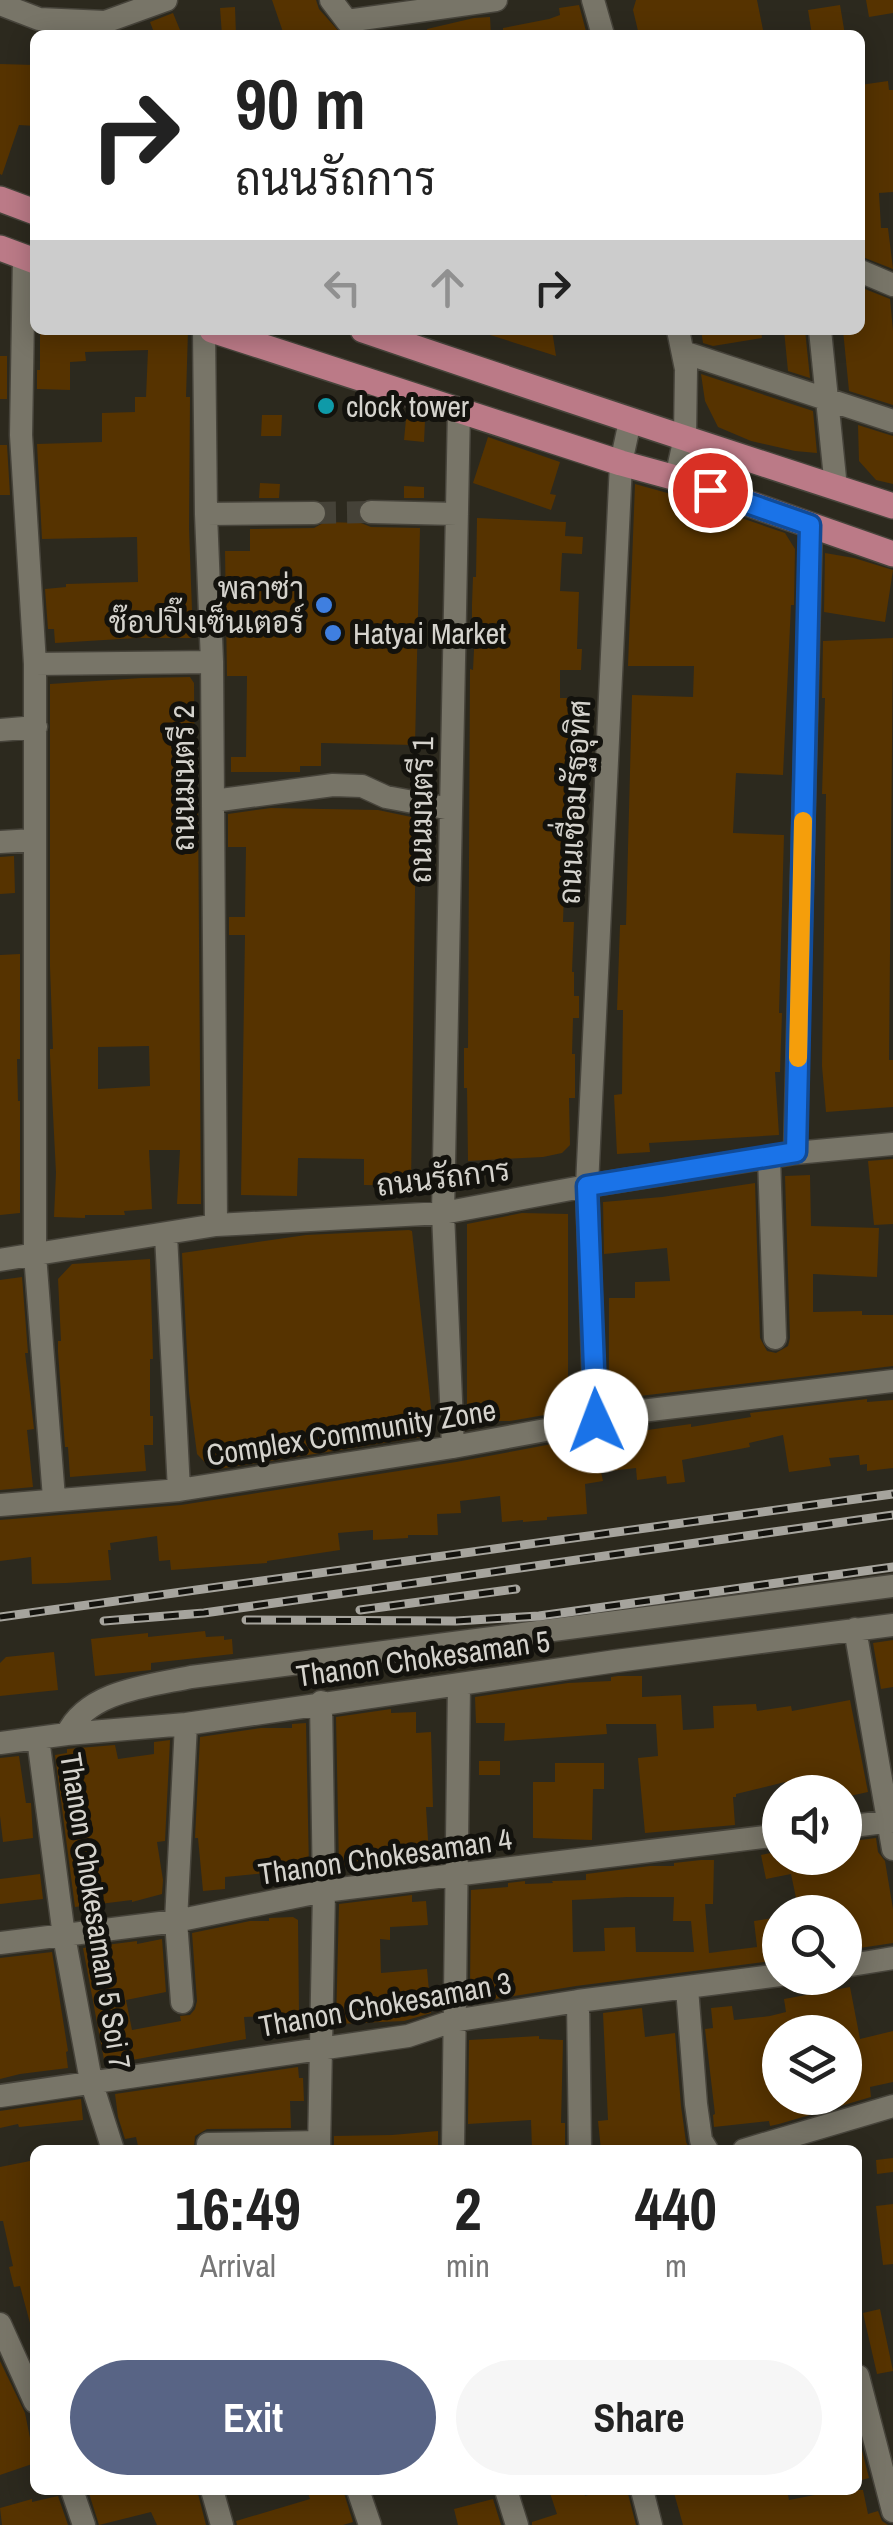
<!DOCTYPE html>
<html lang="en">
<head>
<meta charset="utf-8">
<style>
	body { margin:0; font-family:"Archivo Narrow",Sarabun,sans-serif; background:#f6f6f6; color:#222; height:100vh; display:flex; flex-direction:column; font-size:38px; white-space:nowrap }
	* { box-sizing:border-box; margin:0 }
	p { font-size:32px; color:#767676 }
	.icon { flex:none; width:55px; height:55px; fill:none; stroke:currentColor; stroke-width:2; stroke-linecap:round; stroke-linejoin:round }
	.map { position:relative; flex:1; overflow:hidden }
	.details { position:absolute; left:30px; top:2145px; width:832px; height:350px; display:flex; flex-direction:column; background:#fff; border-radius:15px; box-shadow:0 5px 25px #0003 }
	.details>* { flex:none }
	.hud { position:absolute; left:30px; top:30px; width:835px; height:305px; border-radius:15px; box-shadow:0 5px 25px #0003; background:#fff; color:#222; overflow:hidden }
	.buttons { position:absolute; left:762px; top:1775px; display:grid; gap:20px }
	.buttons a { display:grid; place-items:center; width:100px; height:100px; border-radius:50%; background:#fff; box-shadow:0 5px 25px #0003; font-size:50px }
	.pin { position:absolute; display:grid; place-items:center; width:85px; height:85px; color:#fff; margin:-42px; border:5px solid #fff; border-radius:50%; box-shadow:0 2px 10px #0007 }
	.me { position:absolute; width:110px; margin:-55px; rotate:358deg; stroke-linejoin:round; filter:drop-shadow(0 0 8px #0008) }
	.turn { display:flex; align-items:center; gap:35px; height:210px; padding:0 40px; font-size:45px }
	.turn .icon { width:130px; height:130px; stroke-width:2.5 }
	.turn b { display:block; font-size:70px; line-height:85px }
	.lanes { display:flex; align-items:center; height:95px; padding:0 40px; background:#0003; justify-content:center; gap:50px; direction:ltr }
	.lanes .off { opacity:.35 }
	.eta { display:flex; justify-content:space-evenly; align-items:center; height:170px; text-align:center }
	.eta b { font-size:60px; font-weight:700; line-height:70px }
	.cta { display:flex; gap:20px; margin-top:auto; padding:20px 40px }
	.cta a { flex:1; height:115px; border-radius:60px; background:#586485; color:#fff; font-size:40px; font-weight:700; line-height:115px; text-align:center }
	.cta a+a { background:#f6f6f6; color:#222 }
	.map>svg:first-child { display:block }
</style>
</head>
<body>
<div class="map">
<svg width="893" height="2525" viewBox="0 0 893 2525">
	<rect width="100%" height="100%" fill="#2c291e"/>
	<path fill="#563300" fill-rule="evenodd" d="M272,0H316L319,9L342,35H284Z
		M636,0H757L764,35H639L633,10Z
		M866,0H893V13L869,17Z
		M579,5L587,35H503V28L549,19L560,15L559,8Z
		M840,5L845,35H812L808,10Z
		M235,7L236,35H222L220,8Z
		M173,13L182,35H155L150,22Z
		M490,17L491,35H428L427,29L474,18Z
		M0,64L35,65V126L19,125L2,175L0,174Z
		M888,81L889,90H893V192L879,193L881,228H888L893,269L860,256V229H862L860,85Z
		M860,287L890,299L893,331V405L849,391L843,330H860Z
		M40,330H188L186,397H190L189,528L193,638H137L55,643L54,629H48L45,589L66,587V584L138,582L137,537L42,539L37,444L102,442V413L135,412V397H146L148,350L85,352L86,361L70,362V390L37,389V370H40Z
		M485,330H552L556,356L484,333Z
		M701,330H761L762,338L713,346L703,343Z
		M784,330H805L810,378L788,371Z
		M0,356H7V399H0Z
		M701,374L813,411L817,453L795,451L751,441L718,427L705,401Z
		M320,396L334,399L331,416L317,413Z
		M262,415H282L281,436H261Z
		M406,419L425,420L424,442L404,440Z
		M858,425L893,436V484L876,480L859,461Z
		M488,437L560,462L550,494L556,495L551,510L473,483Z
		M0,445H7L10,495H0Z
		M260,483L280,484L279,498H259Z
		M635,484L671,494L785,533L795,549L794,605H791L783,775L736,773L733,833L784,835L779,1013H782L780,1072H775L779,1135L649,1143L650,1152L617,1154L614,1095L622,1094L623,1010H617L620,925H626L632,695L693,697L694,666H628Z
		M404,486L424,487V498H404Z
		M477,518L566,522L565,536L583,537L582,554L562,553L560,591L579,592L577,649H582L581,670H560V698H575L577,801H574L573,891H564L563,922H574L572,972H574V996H579V1018H573L572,1054H575V1098H569L570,1145L562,1153L543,1157L468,1161L467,1088H464V1048H468L470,669L473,670L475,630H472V604L473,577H476Z
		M325,522L361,523L371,527L420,528L415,745L321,743V766H300V772H231V757H246L247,676H227L225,551H250V529L314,528Z
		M825,553L854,558L893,570L885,622L824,612Z
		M893,638L889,1060H893V1107L826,1112L822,1066L826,794H822L825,698H822L823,641Z
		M190,677L194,683L195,803H198L201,1204H177L180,1150H149L152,1209L124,1211L125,1215H85V1218L54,1217L56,1173L50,1055V1049H53L50,967V684L142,678ZM149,1046L150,1086L98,1089V1047Z
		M271,808L378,810L416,818L411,1186L364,1185V1159L298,1158L297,1196L241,1195L245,935H229V917H245L246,847H228V814Z
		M14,856L15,893L0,894V857Z
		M20,954V1059H17L18,1101H20V1213L0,1215V955Z
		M893,1159V1224L874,1225L868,1161Z
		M810,1175L811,1226L879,1228L877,1277L813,1274V1312L862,1311V1315H893V1366L631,1397L609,1402V1298H635V1282L670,1281L667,1248L604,1254L603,1202L662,1197L755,1183L760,1338L767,1351L776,1353L788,1346L790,1338L785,1176Z
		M522,1213L568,1214V1411L510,1421H467V1224Z
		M409,1230L412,1231L434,1435L212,1470L197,1454L189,1392L182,1253L306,1235Z
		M150,1259L153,1359H150V1416H153V1445H144L146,1471L70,1477L68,1447H65L58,1352V1341H61L58,1279L72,1264Z
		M22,1277L28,1353H25L34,1429L27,1430L33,1487L0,1490V1280Z
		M867,1399V1402L893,1400V1468L867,1471V1464L860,1465L859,1455L829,1458L831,1466L789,1472L783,1435L749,1443L750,1447L682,1460L685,1482L667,1484L666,1476L637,1480L636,1468L601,1472L603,1481L585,1484L587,1514L547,1517V1520L523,1522V1520L502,1522L500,1496L460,1501L461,1513L437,1514L438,1535H408V1538L373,1540V1530L338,1533L340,1550L267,1561V1563L171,1570L170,1560L159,1561L157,1536L110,1543L111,1550H108L111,1580L66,1583L32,1584L31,1557L0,1561V1520L181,1505L456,1462L568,1441L691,1424V1427L751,1417L750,1413Z
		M205,1631L206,1637L224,1636V1640L232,1639L233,1654L151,1663V1670L95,1676L91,1639L148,1633V1637Z
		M893,1640V1687L881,1689L873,1643Z
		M54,1652L58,1690L0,1696V1663L6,1657Z
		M618,1676H642V1697L681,1695L683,1730L714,1728L713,1706L756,1704L757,1711L791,1706L792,1711L850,1700L868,1792L845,1797V1792H832L831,1786L787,1792L785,1782L736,1794V1797H733L735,1825L645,1833L638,1758L658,1756L656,1724H606L607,1734L504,1741L505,1723H476L475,1697L568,1683L611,1681V1677Z
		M391,1709V1713L416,1712V1733L431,1732L433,1807H426L429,1856L339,1866L336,1717Z
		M306,1723L309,1869L225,1877V1889L203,1891L198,1838H195L200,1737L261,1728H292V1724Z
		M170,1740L165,1841L157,1842L163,1880L162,1894L132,1902V1900L75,1907L55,1755L67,1753V1749L115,1745L118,1759L154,1754V1742Z
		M19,1756L26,1803H31L33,1838L3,1842L0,1816V1758Z
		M479,1761H500V1775H479Z
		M555,1763H604V1789H593L592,1840L533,1838V1782H555Z
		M876,1838L878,1852L885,1861L893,1909V1943L853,1949L845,1912H799L791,1874L766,1879L761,1855L780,1851V1858H845V1842Z
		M701,1860H714L713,1904H705L709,1953L757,1947L754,1921L780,1917V1936H776L779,1960L576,1986L489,2000L488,1989L470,1990L471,1890L508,1887V1883L525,1881V1884L553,1883L552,1881L586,1880V1874L650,1866H674V1863ZM627,1897H674L673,1921H691L694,1952H636L635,1927L604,1928L605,1951L573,1952L572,1900Z
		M40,1874L43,1899L0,1904V1879Z
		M412,1895V1902L426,1901L428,1925L390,1927V1940L380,1939L381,1973L427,1969L431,2013L404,2021L336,2024L339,1904Z
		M293,1917L298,1920L299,2015L244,2017L246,2039L105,2065L83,1948L137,1941V1944L162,1939L166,1992L126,2000L132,2030L181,2021L180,2016L190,2015L195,2009L197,2001L192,1933L250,1921H269V1918Z
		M52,1952L68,2051L66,2052L68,2068L20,2074L0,2079V1958Z
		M850,1987L860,2039L893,2031V2082L870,2087L871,2097L779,2124L770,2126L769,2121L714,2127L713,2115L715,2114L705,2029L713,2028L711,2008L732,2006L734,2020L770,2016L786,2012L784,1999ZM780,2032H845V2098H780Z
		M642,2008L645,2037L675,2033L681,2106L686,2142L690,2150H601L598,2121L608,2120L603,2013Z
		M539,2036V2039L563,2040L561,2123H565V2150H532L531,2120L468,2124L469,2040Z
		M298,2067L299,2078H303L304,2101H290L291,2128L207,2129L195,2136L194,2147L182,2150H139L136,2137L125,2139L118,2117L115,2094Z
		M81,2099L83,2120L19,2127L18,2124L0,2128V2111Z
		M438,2131V2150H334V2136L392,2135Z
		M893,2158V2172L877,2174L876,2160Z
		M35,2160V2322L30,2323L20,2286L14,2287L9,2267L13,2266L3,2221H0V2167Z
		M893,2204V2264L883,2265L876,2206Z
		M880,2309L893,2371L877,2374L863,2313Z
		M0,2361L25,2413L35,2463L0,2475Z
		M858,2435L869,2478L858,2481Z
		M88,2490H197L206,2525H157L151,2512L99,2525Z
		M307,2490H343L353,2522L343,2525H237L236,2521L310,2499Z
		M549,2490H584L585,2496L604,2490H627L636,2525H532V2522L557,2514Z
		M685,2490H787L789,2500L840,2490H863L868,2514L878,2511L882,2521L888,2525H683L674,2493Z
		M58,2496L68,2525H2L0,2508L32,2499V2502Z
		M493,2499L501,2525H458L454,2509Z"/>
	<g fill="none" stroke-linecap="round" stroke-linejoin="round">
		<path stroke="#454238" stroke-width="22" stroke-dasharray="22 11" stroke-linecap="butt" d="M314,513L371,512"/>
		<defs>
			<path id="minor" d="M331,0L347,21L496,0
				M593,0L603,35
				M0,4L39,19L105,22L166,0
				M24,257L21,435L35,664V1255L54,1498
				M860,271L893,285
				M204,330L206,514L212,662L216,1225
				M820,330L836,488
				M683,352L893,421
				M676,478L685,437L686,369L678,330
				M371,512L457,514
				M206,514L314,513
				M35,664L212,662
				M0,730L36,727
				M213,801L333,785L362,786L386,797L451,809
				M0,842L34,840
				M795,1153L811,525
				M769,1157L775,1338
				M166,1235L179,1490
				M0,1260L216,1225L443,1213L587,1186L795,1153L893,1144
				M595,1421L587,1186L621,463L630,421
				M453,1447L443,1213L459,409
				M0,1505L179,1490L453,1447L595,1421L633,1412L893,1381
				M855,1629L893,1849
				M67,1734C87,1691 149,1686 191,1677L893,1586
				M38,1738L64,1936L91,2081L113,2150
				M0,1743L67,1734L186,1724L616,1661L893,1625
				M845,1827L893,1821
				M0,1943L176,1921L324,1891L780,1835
				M845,1966L893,1958
				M687,1988L696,2104L701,2140L707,2150
				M578,2001L580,2150
				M182,2002L176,1921L186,1724
				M0,2096L408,2036L453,2021L578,2001L780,1975
				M208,2144L319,2142
				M319,2150L324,1891L321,1702
				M453,2150L459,1685
				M744,2150L893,2106
				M0,2324L35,2402
				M858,2376L893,2511
				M72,2490L84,2525
				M212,2490L222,2525
				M358,2490L370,2525
				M506,2490L517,2525
				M642,2490L651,2525"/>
			<path id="major" d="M0,199L35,212
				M0,248L35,261
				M212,330L621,463L676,478L893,554
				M363,330C539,390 716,449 893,506"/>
		</defs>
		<use href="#minor" stroke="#47443b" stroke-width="25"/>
		<use href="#major" stroke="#47443b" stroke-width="28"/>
		<use href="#minor" stroke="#787568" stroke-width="22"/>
		<use href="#major" stroke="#bb7a87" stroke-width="25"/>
		<defs>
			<path id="rail" d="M360,1610L516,1589
				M0,1617L893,1494
				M246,1620L456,1621L539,1616L893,1567
				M104,1621L204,1613L893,1515"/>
		</defs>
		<use href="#rail" stroke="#a6a49d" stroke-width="9"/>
		<use href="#rail" stroke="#13120d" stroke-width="5" stroke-dasharray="15" stroke-linecap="butt"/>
	</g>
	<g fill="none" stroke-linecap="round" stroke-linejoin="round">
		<defs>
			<path id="route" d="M596,1421L587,1186L796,1152L810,525L710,490"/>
		</defs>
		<use href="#route" stroke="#114b97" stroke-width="25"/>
		<use href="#route" stroke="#1a73e8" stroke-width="18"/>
		<path stroke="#f59e0b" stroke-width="18" d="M798,1058L803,821"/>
	</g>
	<circle fill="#0f9aa8" stroke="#13120d" stroke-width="4" cx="326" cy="406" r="10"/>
	<g fill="#3f7fe0" stroke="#13120d" stroke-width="4">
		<circle cx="324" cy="605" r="10"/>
		<circle cx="333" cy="633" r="10"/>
	</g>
	<g text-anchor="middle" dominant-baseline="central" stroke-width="10" stroke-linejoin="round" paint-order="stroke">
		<g font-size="30" fill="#d5d3cd" stroke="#13120d" text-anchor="start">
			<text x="346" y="406">clock tower</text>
			<text x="304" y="588" text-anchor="end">พลาซ่า<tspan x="304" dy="34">ช๊อปปิ๊งเซ็นเตอร์</tspan></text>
			<text x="353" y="633">Hatyai Market</text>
		</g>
		<g font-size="30" fill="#d5d3cd" stroke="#13120d">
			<text transform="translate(183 778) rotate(-90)">ถนนมนตรี 2</text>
			<text transform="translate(574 802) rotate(-87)">ถนนเชื่อมรัฐอุทิศ</text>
			<text transform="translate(421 810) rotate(-89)">ถนนมนตรี 1</text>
			<text transform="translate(443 1177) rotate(-7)">ถนนรัถการ</text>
			<text transform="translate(351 1432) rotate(-9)">Complex Community Zone</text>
			<text transform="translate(423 1658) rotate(-8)">Thanon Chokesaman 5</text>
			<text transform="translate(385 1856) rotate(-8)">Thanon Chokesaman 4</text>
			<text transform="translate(96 1911) rotate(81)">Thanon Chokesaman 5 Soi 7</text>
			<text transform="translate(385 2004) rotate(-10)">Thanon Chokesaman 3</text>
		</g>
	</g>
</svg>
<div class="buttons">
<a><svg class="icon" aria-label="sound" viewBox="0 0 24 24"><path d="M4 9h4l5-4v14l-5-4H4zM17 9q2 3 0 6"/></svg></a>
<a><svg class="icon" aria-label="search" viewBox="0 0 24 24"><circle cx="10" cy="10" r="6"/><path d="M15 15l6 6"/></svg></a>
<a><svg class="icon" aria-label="layers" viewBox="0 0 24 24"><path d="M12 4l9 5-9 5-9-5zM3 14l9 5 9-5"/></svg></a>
</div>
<div class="pin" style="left:710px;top:490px;background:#d93025"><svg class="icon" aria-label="arrive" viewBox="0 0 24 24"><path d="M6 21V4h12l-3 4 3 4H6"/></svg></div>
<svg class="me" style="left:596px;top:1421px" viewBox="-20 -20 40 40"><circle r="19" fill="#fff"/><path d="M0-13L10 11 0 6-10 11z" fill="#1a73e8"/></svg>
<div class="hud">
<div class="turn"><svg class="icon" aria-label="right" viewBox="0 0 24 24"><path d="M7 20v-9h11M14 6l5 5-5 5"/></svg><div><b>90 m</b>ถนนรัถการ</div></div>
<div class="lanes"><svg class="icon off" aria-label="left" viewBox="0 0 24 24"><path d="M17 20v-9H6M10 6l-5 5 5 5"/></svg><svg class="icon off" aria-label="ahead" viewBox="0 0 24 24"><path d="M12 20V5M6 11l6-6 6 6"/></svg><svg class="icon" aria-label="right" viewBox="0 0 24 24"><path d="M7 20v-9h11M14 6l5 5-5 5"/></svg></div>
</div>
<section class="details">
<div class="eta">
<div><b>16:49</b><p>Arrival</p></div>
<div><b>2</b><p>min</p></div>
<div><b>440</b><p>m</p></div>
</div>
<div class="cta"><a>Exit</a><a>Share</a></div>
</section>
</div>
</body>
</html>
